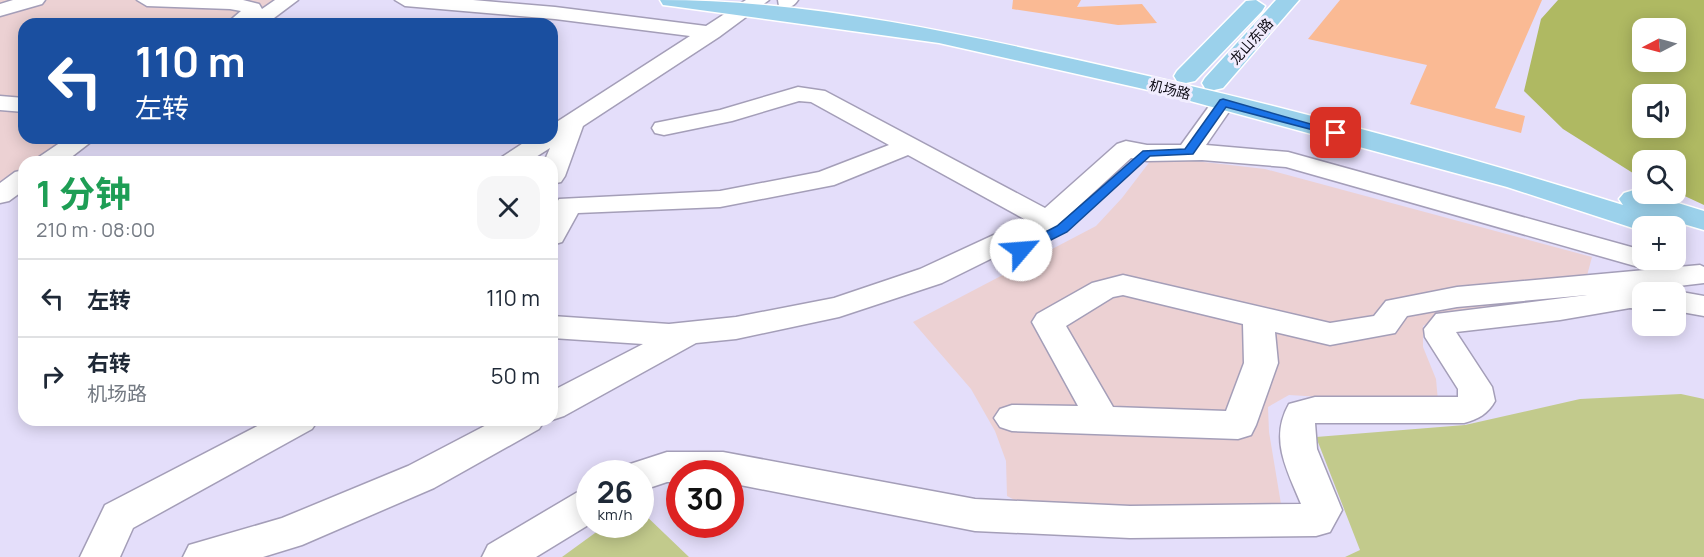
<!DOCTYPE html>
<html lang="zh">
<head>
<meta charset="utf-8">
<style>
	body { margin:0; font-family:Manrope,"Noto Sans SC",sans-serif; background:#f6f6f7; color:#1f2937; height:100vh; display:flex; flex-direction:column; font-size:22px; white-space:nowrap }
	* { box-sizing:border-box; margin:0 }
	p { font-size:20px; color:#747a83 }
	.icon { flex:none; width:33px; height:33px; fill:none; stroke:currentColor; stroke-width:2; stroke-linecap:round; stroke-linejoin:round }
	.map { position:relative; flex:1; overflow:hidden }
	.panel { position:absolute; left:18px; top:156px; width:540px; height:270px; display:flex; flex-direction:column; background:#fff; border-radius:18px; box-shadow:0 3px 15px #0003 }
	.panel>* { flex:none }
	.top-card { position:absolute; left:18px; top:18px; width:540px; height:126px; border-radius:18px; box-shadow:0 3px 15px #0003; background:#1a4fa0; color:#fff; overflow:hidden }
	.needle { width:39px; rotate:264deg }
	.tools { position:absolute; left:1632px; top:18px; display:grid; gap:12px }
	.tools a { display:grid; place-items:center; width:54px; height:54px; border-radius:12px; background:#fff; box-shadow:0 3px 15px #0003; font-size:30px }
	.speed { position:absolute; left:576px; top:460px; display:flex; gap:12px; font-size:30px; font-weight:700; text-align:center }
	.speed>* { display:grid; place-content:center; width:78px; height:78px; border-radius:50%; background:#fff; box-shadow:0 3px 15px #0003; line-height:1 }
	.speed small { font-size:15px; font-weight:400 }
	.speed .limit { border:9px solid #d22; background:#fff; color:#111 }
	.pin { position:absolute; display:grid; place-items:center; width:51px; height:51px; color:#fff; margin:-26px; border-radius:12px; box-shadow:0 3px 9px #0006 }
	.me { position:absolute; width:66px; margin:-33px; rotate:63deg; stroke-linejoin:round; filter:drop-shadow(0 0 4px #0008) }
	.turn { display:flex; align-items:center; gap:21px; height:126px; padding:0 18px; font-size:27px }
	.turn .icon { width:78px; height:78px; stroke-width:2.5 }
	.turn b { display:block; font-size:42px; line-height:51px }
	.round { display:grid; place-items:center; flex:none; width:63px; height:63px; border-radius:18px; background:#f6f6f7 }
	.head { display:flex; align-items:center; justify-content:space-between; height:102px; padding:0 18px }
	h1 { font-size:36px; font-weight:700; line-height:45px; color:#1e9e55 }
	ul { padding:0; list-style:none }
	li { display:flex; align-items:center; gap:18px; height:78px; padding:0 18px; border-top:2px solid #e0e1e3 }
	li div { flex:1 }
	li b { display:block; font-size:22px }
	li em { font-style:normal }
	.map>svg:first-child { display:block }
</style>
</head>
<body>
<div class="map">
<svg width="1704" height="557" viewBox="0 0 1704 557">
	<rect width="100%" height="100%" fill="#e4defa"/>
	<path fill="#ecd1d3" d="M0,0H283L247,24H24V138H75L39,162H24V172L0,188Z
		M1151,160H1186L1265,169L1592,257L1582,294L1453,311L1423,326V347L1436,379L1438,401L1402,402L1289,395L1268,407L1269,432L1281,504L1274,512L1026,506L1007,496L1006,461L995,431L971,389L913,322L1096,226L1122,198Z"/>
	<path fill="#c2ca8c" d="M1681,394L1704,399V557H1345L1360,550L1316,437L1465,425L1580,399Z
		M641,511L689,557H562L606,525H640Z"/>
	<path fill="#afb962" fill-rule="evenodd" d="M1558,0H1704V205L1676,192V160H1642V178L1636,175L1563,129L1524,91L1541,19ZM1642,28H1676V62H1642ZM1676,94V128H1642V94Z"/>
	<path fill="#faba94" d="M1013,0H1081L1077,7L1142,4L1157,23L1118,25L1012,9Z
		M1340,0H1542L1495,108L1525,116L1521,133L1410,104L1427,65L1308,39Z"/>
	<g fill="none" stroke-linecap="round" stroke-linejoin="round">
		<defs>
			<path id="minor" d="M13,0H45L42,4L0,16V4Z
				M137,0H243L259,4L262,9L275,0H298L266,24H226L241,11L230,9L147,6Z
				M395,0H473L555,7L706,26L746,0H769L719,37L583,126L565,176L561,182L552,184V162H544L550,148L528,162H498L502,157L531,138H552V125L690,36L555,19L405,6Z
				M778,0H798C793,8 788,8 779,6Z
				M798,87L825,91L1045,208L1117,144L1126,141L1147,145H1181L1215,98H1231L1235,103L1206,145L1288,152L1642,250V260H1656L1652,265L1642,268L1286,167L1202,160L1147,161L1131,158L1057,226L942,283L839,317L736,339L696,343L564,416L552,420V391L643,344L552,338V316L669,324L736,317L834,298L920,269L1026,220L908,155L834,185L720,207L578,213L562,242L552,245V211L559,199L720,191L819,172L889,145L811,102L799,101L732,121L664,135L655,133L652,128L655,123L720,110Z
				M0,96L24,98V112L0,110Z
				M67,138H96L65,162H35L39,157Z
				M24,170V190L9,201L0,203V183L15,172Z
				M1700,265L1704,267V283L1645,290L1653,292H1642V309L1630,308L1560,320L1456,332L1492,387L1495,401C1488,414 1478,419 1464,423H1315L1317,449L1342,510L1330,532L1316,536L1130,538L975,531L730,483V474H680V482H667L640,491V474H622L627,465L667,452H723L975,499L1130,506L1301,504C1287,470 1269,439 1289,404L1315,397H1458V389L1425,337L1424,329L1436,314L1587,295L1457,307L1407,316L1395,333L1330,345L1275,332L1278,363L1256,425L1251,435L1238,439L1012,431L1000,427L994,418L1000,409L1012,405L1078,406L1032,322L1037,314L1092,283L1123,275L1330,323L1374,316L1386,301L1457,287ZM1123,295L1243,324L1244,363L1226,411L1113,407L1066,326L1113,297Z
				M1676,291L1704,296V316L1676,311V292H1670Z
				M269,420H318L312,429L133,528L120,557H80L105,505Z
				M496,420H545L539,429L434,488L302,545L263,557H183L189,545L282,518L408,466Z
				M590,488V524L536,557H482L488,545L576,493Z"/>
			<path id="major" d="M660,0C801,0 944,30 1082,61C1264,101 1445,149 1623,205L1619,199L1624,193L1634,190L1642,192L1704,211V230L1670,220L1674,226H1642V231L1507,187L1157,92L939,43L671,6L663,5Z
				M1256,0L1265,6L1262,11L1195,81L1186,83L1177,81L1174,76L1177,71L1246,1Z
				M1276,0H1299L1223,88L1214,90L1205,88L1202,83L1205,78Z"/>
		</defs>
		<use href="#minor" stroke="#a49eb8" stroke-width="3"/>
		<use href="#major" stroke="#fff" stroke-width="3"/>
		<use href="#minor" fill="#fff" fill-rule="evenodd"/>
		<use href="#major" fill="#9bd1eb" fill-rule="evenodd"/>
	</g>
	<path fill="#1a73e8" stroke="#114b97" stroke-width="1.5" d="M1223,99L1342,133L1336,136L1226,107L1193,154L1150,156L1067,232L1025,253H1016V247L1057,226L1143,151L1185,149L1220,100Z"/>
	<g text-anchor="middle" dominant-baseline="central" stroke-width="6" stroke-linejoin="round" paint-order="stroke">
		<g font-size="14" fill="#0d0b14" stroke="#f1edfe">
			<text transform="translate(1251 41) rotate(-48)">龙山东路</text>
			<text transform="translate(1170 89) rotate(14)">机场路</text>
		</g>
	</g>
</svg>
<div class="tools">
<a><svg class="needle" viewBox="-14 -14 28 28"><path d="M0-13l5 13h-10z" fill="#e53935"/><path d="M0 13l5-13h-10z" fill="#747a83"/></svg></a>
<a><svg class="icon" aria-label="sound" viewBox="0 0 24 24"><path d="M4 9h4l5-4v14l-5-4H4zM17 9q2 3 0 6"/></svg></a>
<a><svg class="icon" aria-label="search" viewBox="0 0 24 24"><circle cx="10" cy="10" r="6"/><path d="M15 15l6 6"/></svg></a>
<a>+</a>
<a>−</a>
</div>
<div class="speed"><div>26<small>km/h</small></div><div class="limit">30</div></div>
<div class="pin" style="left:1336px;top:133px;background:#d93025"><svg class="icon" aria-label="arrive" viewBox="0 0 24 24"><path d="M6 21V4h12l-3 4 3 4H6"/></svg></div>
<svg class="me" style="left:1021px;top:250px" viewBox="-20 -20 40 40"><circle r="19" fill="#fff"/><path d="M0-13L10 11 0 6-10 11z" fill="#1a73e8"/></svg>
<div class="top-card">
<div class="turn"><svg class="icon" aria-label="left" viewBox="0 0 24 24"><path d="M17 20v-9H6M10 6l-5 5 5 5"/></svg><div><b>110 m</b>左转</div></div>
</div>
<section class="panel">
<div class="head"><div><h1>1 分钟</h1><p>210 m · 08:00</p></div><a class="round"><svg class="icon" aria-label="close" viewBox="0 0 24 24"><path d="M6 6l12 12M18 6L6 18"/></svg></a></div>
<ul>
<li><svg class="icon" aria-label="left" viewBox="0 0 24 24"><path d="M17 20v-9H6M10 6l-5 5 5 5"/></svg><div><b>左转</b></div><em>110 m</em></li>
<li><svg class="icon" aria-label="right" viewBox="0 0 24 24"><path d="M7 20v-9h11M14 6l5 5-5 5"/></svg><div><b>右转</b><p>机场路</p></div><em>50 m</em></li>
</ul>
</section>
</div>
</body>
</html>
